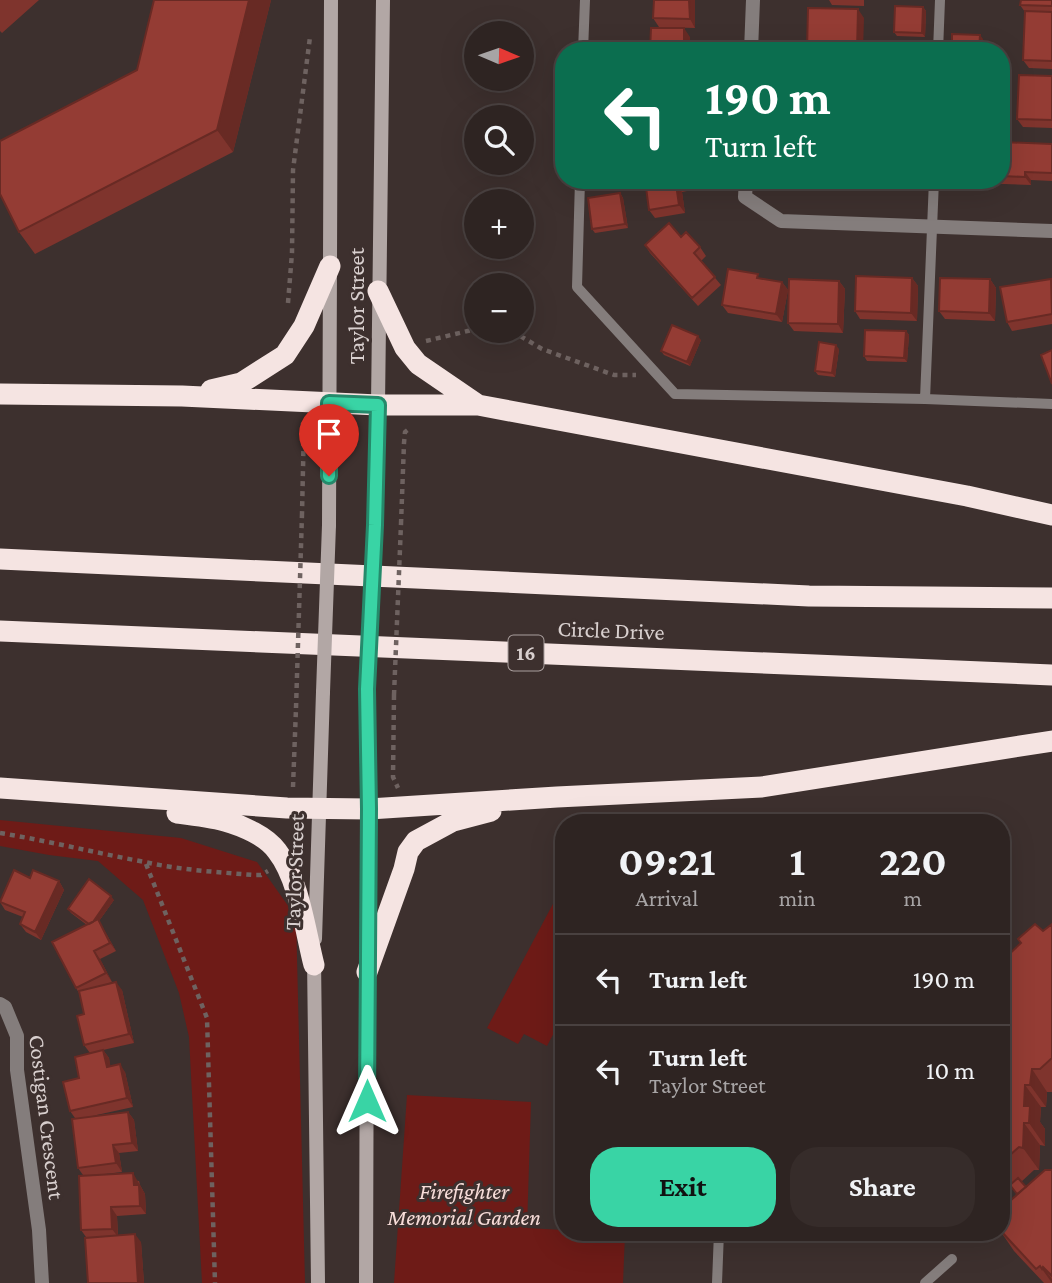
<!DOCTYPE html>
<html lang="en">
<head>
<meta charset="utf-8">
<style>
	body { margin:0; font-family:"Crimson Pro",serif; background:#362c2a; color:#f1f3f6; height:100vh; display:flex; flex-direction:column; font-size:26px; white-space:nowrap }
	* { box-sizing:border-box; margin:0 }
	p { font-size:23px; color:#a7a4a5 }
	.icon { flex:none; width:38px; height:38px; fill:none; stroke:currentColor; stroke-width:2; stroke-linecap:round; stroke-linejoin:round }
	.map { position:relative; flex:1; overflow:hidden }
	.details { position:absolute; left:555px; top:814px; width:455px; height:427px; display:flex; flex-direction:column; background:#2e2422; border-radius:28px; box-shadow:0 7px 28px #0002,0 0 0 2px #494140 }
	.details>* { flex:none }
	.banner { position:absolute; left:555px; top:42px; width:455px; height:147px; border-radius:28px; box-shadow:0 7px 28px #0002,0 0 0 2px #494140; background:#0b6e4f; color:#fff; overflow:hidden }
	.needle { width:46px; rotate:92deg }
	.tools { position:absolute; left:464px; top:21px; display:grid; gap:14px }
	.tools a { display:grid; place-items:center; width:70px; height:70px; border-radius:50%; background:#2e2422; box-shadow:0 7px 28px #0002,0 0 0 2px #494140; font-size:35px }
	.pin { position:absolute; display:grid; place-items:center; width:60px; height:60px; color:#fff; margin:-72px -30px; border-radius:50% 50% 50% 0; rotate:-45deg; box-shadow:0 0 7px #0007 }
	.pin .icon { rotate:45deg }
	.me { position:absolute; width:77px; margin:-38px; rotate:0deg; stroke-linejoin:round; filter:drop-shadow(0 0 5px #0008) }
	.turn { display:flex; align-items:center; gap:24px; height:147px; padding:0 35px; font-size:32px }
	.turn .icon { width:91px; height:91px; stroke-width:2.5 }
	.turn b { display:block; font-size:49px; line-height:60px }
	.eta { display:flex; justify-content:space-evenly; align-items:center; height:119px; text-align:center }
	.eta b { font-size:42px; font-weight:700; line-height:49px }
	.primary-button { display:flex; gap:14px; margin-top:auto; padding:14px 35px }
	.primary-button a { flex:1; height:80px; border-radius:28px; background:#39d4a5; color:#111; font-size:28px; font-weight:700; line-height:80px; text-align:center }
	.primary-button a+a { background:#362c2a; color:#f1f3f6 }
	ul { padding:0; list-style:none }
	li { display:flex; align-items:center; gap:21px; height:91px; padding:0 35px; border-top:2px solid #494140 }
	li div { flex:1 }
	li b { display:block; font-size:26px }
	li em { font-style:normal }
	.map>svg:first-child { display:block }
</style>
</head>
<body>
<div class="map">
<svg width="1052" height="1283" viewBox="0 0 1052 1283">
	<rect width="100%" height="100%" fill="#3d302e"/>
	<path fill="#6e1b17" d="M0,820L181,838L257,862L296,917L305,1283H202L189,1037L179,993L143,900L98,861L49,855L0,846Z
		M563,885V1032L556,1029L547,1046L524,1034L518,1044L487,1028Z
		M407,1095L531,1102L527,1228L563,1230L564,1232L625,1233L623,1283H394Z"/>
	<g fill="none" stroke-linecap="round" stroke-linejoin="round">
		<path stroke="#6e6260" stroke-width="4.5" stroke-dasharray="5 5" stroke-linecap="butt" d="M288,303L292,253L293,170L310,37
			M512,331L542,349L614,375H636
			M426,341L476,329
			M302,422L304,424L302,514
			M401,524L404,443L405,432L409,429
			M394,695L393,777L398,788
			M293,787L296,708
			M0,833C49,841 96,853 145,862C180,870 217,872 253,875H261L268,871
			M146,864L207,1018L215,1283"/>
		<path stroke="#847d7c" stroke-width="10" d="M583,51L585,0
			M938,51L940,0
			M580,180L577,287L675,394L925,399L1052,404
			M925,399L934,180
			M717,1283L719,1232
			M925,1283L952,1259"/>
		<path stroke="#847d7c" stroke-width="14" d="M751,51L753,0
			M746,180L745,197L781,221L1052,231
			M0,1004L5,1007L17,1036V1070L39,1230L42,1283"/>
		<path stroke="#b2a7a5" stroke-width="14" d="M329,525L331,0
			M375,525L378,405L383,0
			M315,939L323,692
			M314,959L318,1283
			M366,1283L367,972L369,809L367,689"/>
		<path stroke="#f5e4e2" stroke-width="21" d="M378,291L405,348L418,364L478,405
			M211,390L241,383L285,355L304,326L330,266
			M0,394L182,396L378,405H478L967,496L1052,515
			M0,559L809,596L1052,598
			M0,631L1052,675
			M0,788L287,808L369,809L557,797L762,787L1052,741
			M177,813C193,815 210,817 225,821C243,826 266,836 277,851C299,879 305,930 314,965
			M367,972L404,869L408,852L416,841L453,821L491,811"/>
		<path stroke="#6e6260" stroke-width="4.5" stroke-dasharray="5 5" stroke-linecap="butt" d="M394,695L401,524
			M296,708L302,514"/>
		<path stroke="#b2a7a5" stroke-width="14" d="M367,689L375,525
			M323,692L329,525"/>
	</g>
	<path fill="#7f342d" d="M0,0H39L2,33L0,31Z
		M154,0H271L233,152L35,254L19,232L137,70Z
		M654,0H695V28L659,27L653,18Z
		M829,0H864V6L832,5Z
		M1052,0V69L1029,68L1023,60L1025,12L1020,5Z
		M923,7L926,11L925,37L897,36L894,32Z
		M1052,76V128L1023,127L1017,119Z
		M1001,142L1052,144V181L1031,180V185L976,183L974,180H1001Z
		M645,180H686L687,191L682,192L685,213L655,218L649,210Z
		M847,180H875V190L850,189L847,185Z
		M620,193L623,198L628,228L595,233L592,229Z
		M681,237L700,247L706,256L701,261L721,285L698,306L650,253L645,245Z
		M761,278L782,282L788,290L782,322L728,313L722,305Z
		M912,278L918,286L917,321L860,319L855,311Z
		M990,279L996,288L995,321L945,319L939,311Z
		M1052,280V324L1012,331L1007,322Z
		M839,281L845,289L843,333L794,331L788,323Z
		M906,331L909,335L907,362L867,361L864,356Z
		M701,340L690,366L664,355L661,351Z
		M839,349L835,377L818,375L815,371Z
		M30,878L59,881L64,890L41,940L26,932L20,924L23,917L5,910L0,902Z
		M114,900L99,921L116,951L100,959L112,982L107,984L122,990L134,1043L103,1050L109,1058L110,1066L125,1072L133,1107L92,1116L128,1112L134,1120L138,1151L119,1153L122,1172L96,1175L139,1181L140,1185L145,1194L146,1214L117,1216L118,1235L141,1242L144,1283H88L86,1237L81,1230L83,1175L78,1168L75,1118L70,1111L79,1078L90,1053L84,1045V1014L79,993L76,988L87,925L71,913L68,909Z
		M1052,924V1092H1047L1046,1107H1041L1040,1122L1045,1129V1146L1040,1145L1039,1170H1034L1021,1182L1026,1187L1052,1170V1283H1044L1014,1251L1001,1232L1003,1225L1017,1194L1013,1189L1001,1199V954L1005,958Z"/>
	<path fill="#682a24" d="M249,0H271L233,152L217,130Z
		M689,0H695V28L690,19Z
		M923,7L926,11L925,37L922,33Z
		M858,9L864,18L863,51H857Z
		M684,28L690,37V51H684Z
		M980,35L983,39L982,51H979Z
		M1025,172L1031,180V185L1025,177Z
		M681,180H686L687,191L681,183Z
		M872,180H875V190L872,186Z
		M676,184L682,192L685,213L679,205Z
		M620,193L623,198L628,228L625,224Z
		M912,278L918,286L917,321L911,313Z
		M990,279L996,288L995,321L989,313Z
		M839,281L845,289L843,333L838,324Z
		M782,282L788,290L782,322L776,314Z
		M906,331L909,335L907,362L904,358Z
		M698,336L701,340L690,366L687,362Z
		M836,345L839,349L835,377L832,373Z
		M59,881L64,890L41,940L35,932Z
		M111,896L114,900L99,921L116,951L110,943L90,925Z
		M94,951L100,959L112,982L106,973Z
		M116,982L122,990L134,1043L129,1034Z
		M103,1050L109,1058L112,1075L107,1067Z
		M120,1064L125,1072L133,1107L127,1098Z
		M1032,1069L1047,1092L1046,1107L1030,1085Z
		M1025,1085L1041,1107L1040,1122L1045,1129V1146L1029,1123L1024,1106Z
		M128,1112L134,1120L138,1151L132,1143Z
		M1024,1123L1040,1145L1039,1170L1023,1148Z
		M113,1145L119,1153L122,1172L116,1163Z
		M133,1173L145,1194L146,1214L140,1206L134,1185Z
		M111,1207L117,1216L118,1237L112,1229Z
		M135,1234L141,1242L144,1283H138Z
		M1043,1267L1052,1279V1283L1042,1269Z"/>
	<path fill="#943c34" stroke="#682a24" stroke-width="2" d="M154,0H249L217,130L19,232L0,194V141L137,70Z
		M654,0H689L690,19L653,18Z
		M1021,0H1052V6L1020,5Z
		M895,6L923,7L922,33L894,32Z
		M808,8L858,9L857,51H807Z
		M1025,11L1052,12V61L1023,60Z
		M651,28H684V51H650Z
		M952,34L980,35L979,51H952Z
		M1019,75L1052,76V120L1017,119Z
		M1001,142L1052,144V173L1025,172V177L1001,176Z
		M645,180H681V183L676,184L679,205L649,210Z
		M847,180H872V186L847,185Z
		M620,193L625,224L592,229L588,198Z
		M669,223L681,237L686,232L700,247L694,253L715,277L692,298L645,245Z
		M728,269L758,274L757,278L782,282L776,314L722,305Z
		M856,276L912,278L911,313L855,311Z
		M940,278L990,279L989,313L939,311Z
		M789,279L839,281L838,324L788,323Z
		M1051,279L1052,314L1007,322L1000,287Z
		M672,325L698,336L687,362L661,351Z
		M865,330L906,331L904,358L864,356Z
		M819,342L836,345L832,373L815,371Z
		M1052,350V384L1041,355Z
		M14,870L30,878L33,870L59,881L35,932L20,924L25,912L0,902Z
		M89,879L111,896L93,922L89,924L68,909Z
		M98,919L110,943L94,951L106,973L76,988L52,942Z
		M1035,924L1043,931L1052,924V1058L1040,1069H1032L1030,1085H1025L1024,1106H1030L1029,1123H1024L1023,1148L1019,1147L1001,1163V954L1005,958L1021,943L1018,939Z
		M116,982L129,1034L84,1045L77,1016L84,1014L79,991Z
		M103,1050L107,1067L120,1064L127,1098L70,1111L63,1082L79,1078L75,1057Z
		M128,1112L132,1143L113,1145L116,1163L78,1168L72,1119Z
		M1045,1170H1052V1276L1043,1267L1042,1269L1040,1266L1036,1269L1001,1231V1227L1003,1225L1001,1222V1209Z
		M133,1173L134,1185H139L140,1206L111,1207L112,1229L81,1230L79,1176Z
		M1018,1178L1026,1187L1028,1185L1016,1195L1017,1194L1010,1185Z
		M135,1234L138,1283H88L85,1238Z"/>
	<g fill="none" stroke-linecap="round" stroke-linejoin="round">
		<defs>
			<path id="route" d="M329,476V403L378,405L375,525L367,689L369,809L367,1101"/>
		</defs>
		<use href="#route" stroke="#258a6b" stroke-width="18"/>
		<use href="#route" stroke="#39d4a5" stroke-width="12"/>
	</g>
	<g text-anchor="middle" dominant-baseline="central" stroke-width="6" stroke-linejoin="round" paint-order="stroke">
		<rect fill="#3d302e" stroke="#aa9f9e" stroke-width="2" x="508.5" y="635.5" width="35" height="35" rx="5"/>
		<g font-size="21" font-weight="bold" fill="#d8cfce">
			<text x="526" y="653">16</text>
		</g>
		<g font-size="23" fill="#d8cfce" stroke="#3d302e">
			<text transform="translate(356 306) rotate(-90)">Taylor Street</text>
			<text transform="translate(611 630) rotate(2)">Circle Drive</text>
			<text transform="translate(294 872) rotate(-88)">Taylor Street</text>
			<text transform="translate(47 1117) rotate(83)">Costigan Crescent</text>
		</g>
		<g font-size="23" font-style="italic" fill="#f7dcd8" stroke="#3d302e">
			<text x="464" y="1191">Firefighter<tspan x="464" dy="26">Memorial Garden</tspan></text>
		</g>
	</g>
</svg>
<div class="tools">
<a><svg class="needle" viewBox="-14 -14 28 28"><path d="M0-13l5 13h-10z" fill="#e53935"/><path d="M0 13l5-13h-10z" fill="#a7a4a5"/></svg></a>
<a><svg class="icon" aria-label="search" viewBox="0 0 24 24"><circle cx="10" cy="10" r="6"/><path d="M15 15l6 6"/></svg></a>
<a>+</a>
<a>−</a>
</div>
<div class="pin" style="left:329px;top:476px;background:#d93025"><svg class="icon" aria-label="arrive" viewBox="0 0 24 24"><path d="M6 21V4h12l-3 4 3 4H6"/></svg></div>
<svg class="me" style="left:367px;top:1101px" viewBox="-20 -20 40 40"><path d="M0-17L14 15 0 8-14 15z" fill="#39d4a5" stroke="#fff" stroke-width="4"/></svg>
<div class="banner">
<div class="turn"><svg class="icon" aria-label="left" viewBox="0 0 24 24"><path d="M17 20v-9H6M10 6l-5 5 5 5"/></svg><div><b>190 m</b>Turn left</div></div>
</div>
<section class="details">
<div class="eta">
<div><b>09:21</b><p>Arrival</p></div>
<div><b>1</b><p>min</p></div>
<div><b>220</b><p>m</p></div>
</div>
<ul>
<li><svg class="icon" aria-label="left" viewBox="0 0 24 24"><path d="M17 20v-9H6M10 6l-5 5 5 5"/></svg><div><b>Turn left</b></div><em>190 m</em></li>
<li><svg class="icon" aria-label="left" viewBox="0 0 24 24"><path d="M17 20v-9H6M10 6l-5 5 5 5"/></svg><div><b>Turn left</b><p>Taylor Street</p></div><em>10 m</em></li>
</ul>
<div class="primary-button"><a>Exit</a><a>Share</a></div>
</section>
</div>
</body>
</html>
